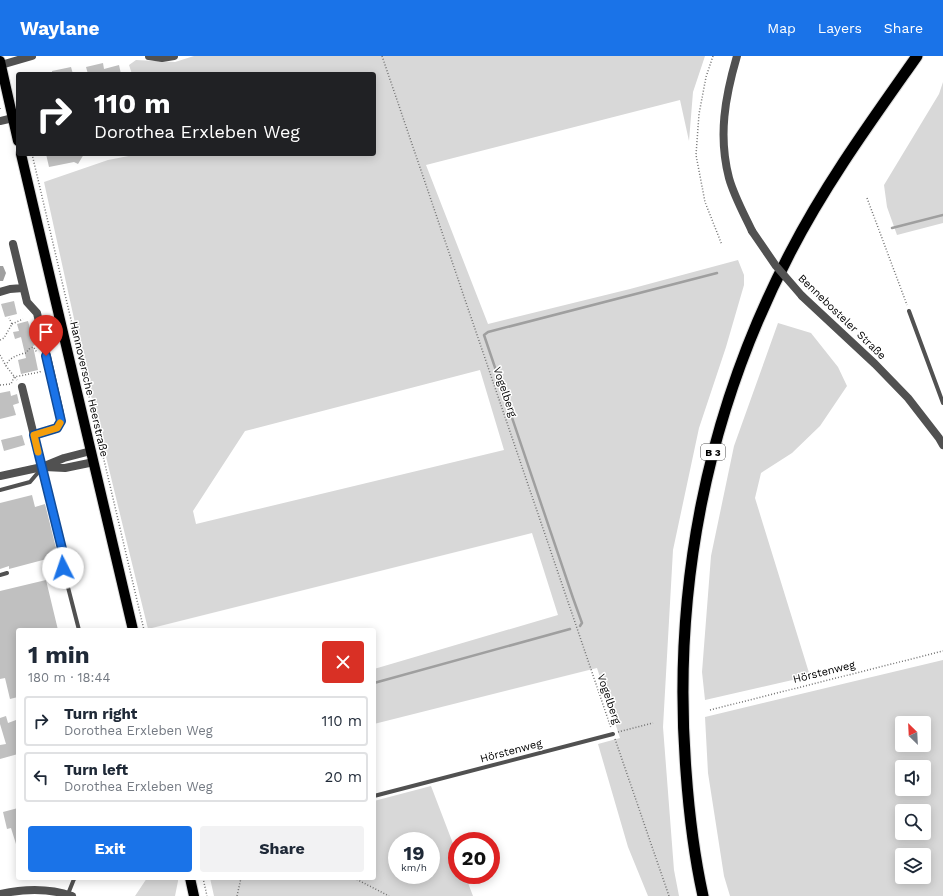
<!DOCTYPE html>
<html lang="en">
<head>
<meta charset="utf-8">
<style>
	body { margin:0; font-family:"Work Sans",sans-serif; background:#f2f2f3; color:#1f2937; height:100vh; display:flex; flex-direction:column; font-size:15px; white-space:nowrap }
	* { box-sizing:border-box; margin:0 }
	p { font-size:13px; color:#747a83 }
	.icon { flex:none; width:22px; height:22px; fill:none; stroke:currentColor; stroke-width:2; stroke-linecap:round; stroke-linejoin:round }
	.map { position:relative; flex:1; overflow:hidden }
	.panel { position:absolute; left:16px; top:572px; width:360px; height:252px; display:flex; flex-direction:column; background:#fff; border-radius:4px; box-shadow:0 2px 10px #0003 }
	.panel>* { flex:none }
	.guide { position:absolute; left:16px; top:16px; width:360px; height:84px; border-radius:4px; box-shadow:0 2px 10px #0003; background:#202124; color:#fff; overflow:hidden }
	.needle { width:26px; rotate:336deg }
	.controls { position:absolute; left:895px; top:660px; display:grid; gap:8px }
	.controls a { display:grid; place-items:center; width:36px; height:36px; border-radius:4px; background:#fff; box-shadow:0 2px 10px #0003; font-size:20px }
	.speed { position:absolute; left:388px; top:776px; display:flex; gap:8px; font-size:20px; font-weight:700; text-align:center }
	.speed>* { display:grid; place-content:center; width:52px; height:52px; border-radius:50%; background:#fff; box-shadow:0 2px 10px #0003; line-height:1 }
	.speed small { font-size:10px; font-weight:400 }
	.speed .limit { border:6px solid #d22; background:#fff; color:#111 }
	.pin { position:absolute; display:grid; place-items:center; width:34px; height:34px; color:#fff; margin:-41px -17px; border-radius:50% 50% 50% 0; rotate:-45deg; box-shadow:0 0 4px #0007 }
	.pin .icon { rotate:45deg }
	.me { position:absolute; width:44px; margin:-22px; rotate:356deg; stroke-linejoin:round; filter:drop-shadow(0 0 3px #0008) }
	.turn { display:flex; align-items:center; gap:14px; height:84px; padding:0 12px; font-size:18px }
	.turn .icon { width:52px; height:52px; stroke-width:2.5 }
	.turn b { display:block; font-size:28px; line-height:34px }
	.round { display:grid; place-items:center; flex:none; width:42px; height:42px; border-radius:4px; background:#f2f2f3 }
	.overview { display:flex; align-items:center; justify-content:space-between; height:68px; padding:0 12px }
	h1 { font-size:24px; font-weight:700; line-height:30px }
	.primary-button { display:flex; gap:8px; margin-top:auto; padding:8px 12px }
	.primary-button a { flex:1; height:46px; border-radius:4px; background:#1a73e8; color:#fff; font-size:16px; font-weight:700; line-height:46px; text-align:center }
	.primary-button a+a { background:#f2f2f3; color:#1f2937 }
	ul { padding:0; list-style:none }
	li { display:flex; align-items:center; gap:12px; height:50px; margin:0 8px 6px; padding:0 4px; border:2px solid #e0e1e3; border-radius:4px }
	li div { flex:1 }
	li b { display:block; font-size:15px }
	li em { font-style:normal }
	header { display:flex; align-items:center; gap:24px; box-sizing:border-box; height:56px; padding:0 20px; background:#1a73e8; color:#fff }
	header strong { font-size:19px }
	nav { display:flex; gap:22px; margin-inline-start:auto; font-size:14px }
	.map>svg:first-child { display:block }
</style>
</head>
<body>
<header>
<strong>Waylane</strong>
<nav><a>Map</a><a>Layers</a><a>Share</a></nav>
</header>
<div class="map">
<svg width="943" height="840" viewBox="0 0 943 840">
	<rect width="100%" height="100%" fill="#fff"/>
	<path fill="#d8d8d8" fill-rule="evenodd" d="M194,0H705L693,36L689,85L680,44L426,109L488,268L630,233L738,204L744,219V229L726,291L699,372L673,494L663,671L674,814L679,840H648L628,791L598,688L620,682L597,612L374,668V613L558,559L532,477L148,573L89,331L44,126L108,104L139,98H374V18H132L129,9L136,4L175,6ZM480,314L504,394L196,468L193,455L245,375Z
		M943,26V167L897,179L887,151L884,129L939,38Z
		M778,267L811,277L838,311L847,330L820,370L792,397L761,417L755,442L810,620L705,644L702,616L711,500L734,390Z
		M943,604V840H730L724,820L708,717L705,661ZM902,667H924V689H902ZM902,711H924V733H902ZM902,755H924V777H902ZM902,799H924V821H902Z
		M431,730L457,798V819H465L473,840H214L210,822H374V745ZM397,785H431V819H397Z
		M147,822H178V825L175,840H135Z"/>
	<path fill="#9f9f9f" d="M0,210H3L6,217L3,225H0Z"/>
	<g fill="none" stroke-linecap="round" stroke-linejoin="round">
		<path stroke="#9f9f9f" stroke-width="2.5" d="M892,172L943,159
			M580,570L582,567L573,542L484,279L488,276L717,217
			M374,627L570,573"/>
	</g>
	<path fill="#c0c0c0" d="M103,7L104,13L119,9L121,18H88L86,11Z
		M71,11L73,18H52V15Z
		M46,98H84L78,108L74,106L49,111Z
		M14,245L17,258L5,261L1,248Z
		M28,265L35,289L33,290L38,314L21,318L18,304L26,302L21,281L15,283L13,276L19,275L17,268Z
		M10,335L11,340L17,338L19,347L13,349L16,359L0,363V337Z
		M22,379L25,389L4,395L1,384Z
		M32,439L35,451L45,448L58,500L9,513V510L0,513V447Z
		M46,524L58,574H18V641L10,643L5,622L0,623V535Z
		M6,660L8,667L16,664L18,672V698L0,703V689L6,688L0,668V662Z
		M18,752V788H16L11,772L7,773L3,756Z"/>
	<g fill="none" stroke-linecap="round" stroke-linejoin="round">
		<defs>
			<path id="primary" d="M0,5L18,85
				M21,98L133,574
				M190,822L194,840"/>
			<path id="trunk" d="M703,840C694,799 689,757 686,715C672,534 706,358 790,197C826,127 872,64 917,0"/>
		</defs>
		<use href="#primary" stroke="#dbdbdb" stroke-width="12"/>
		<use href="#trunk" stroke="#dbdbdb" stroke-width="13"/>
		<path stroke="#737373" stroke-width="1.5" stroke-dasharray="1 2" stroke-linecap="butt" d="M382,0L611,672
			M713,0L706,21L699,58L696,99L705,146L722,189
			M0,52V54
			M32,98L144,574
			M867,142L907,249
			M12,268L23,263
			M0,284L4,282L12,268L9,262
			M0,299L6,310L17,324
			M6,310C8,302 19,298 26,297L29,293L33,291L35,293L37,297
			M0,329L11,328L14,321L40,316L41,314
			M710,654L943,595
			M618,676L653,667
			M615,683L669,840
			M203,822L207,840
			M354,822L389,840
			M237,840L241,822"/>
		<path stroke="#515151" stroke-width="4" d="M909,255L943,347
			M0,434L30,426L41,413
			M65,505L63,512L79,574
			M0,519L7,517
			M374,740L613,678
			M68,838L74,823L76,822"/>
		<path stroke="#515151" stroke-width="8" d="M149,0L162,2L174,0
			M737,0C725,41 718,80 729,122C734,140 744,158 752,175
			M1,9L32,0
			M0,65L13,62
			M13,188L27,246L37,257L60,357L61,365L57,372L34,379
			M0,236L10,233L23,232
			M802,240L875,308L908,342L939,382L943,389
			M22,331L65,505
			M45,411L65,412L94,406
			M0,420L42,411L64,402L91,395
			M0,838C23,833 49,832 72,840"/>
		<use href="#primary" stroke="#000" stroke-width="10"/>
		<use href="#trunk" stroke="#000" stroke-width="11"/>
		<path stroke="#515151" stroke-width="8" d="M752,175L776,210L802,240"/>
	</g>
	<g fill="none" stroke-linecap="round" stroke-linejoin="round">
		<defs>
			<path id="route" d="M46,300L61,365L57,372L34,379L65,505L63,512"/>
		</defs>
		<use href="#route" stroke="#114b97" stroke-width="10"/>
		<use href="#route" stroke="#1a73e8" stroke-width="7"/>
		<path stroke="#f59e0b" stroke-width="7" d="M38,396L34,379L57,372L60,367"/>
	</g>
	<g text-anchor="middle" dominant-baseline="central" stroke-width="3" stroke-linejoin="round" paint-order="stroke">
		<rect fill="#fff" stroke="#4c4c4c" stroke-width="1" x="701" y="388" width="24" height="16" rx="3"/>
		<g font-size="10" font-weight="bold" fill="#000">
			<text x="713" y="396">B 3</text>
		</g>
		<g font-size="11" fill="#000" stroke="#fff">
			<text transform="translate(842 261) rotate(44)">Bennebosteler Straße</text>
			<text transform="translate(89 333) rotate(77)">Hannoversche Heerstraße</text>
			<text transform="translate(505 336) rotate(71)">Vogelberg</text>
			<text transform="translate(824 616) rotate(-14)">Hörstenweg</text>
			<text transform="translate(609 643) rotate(71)">Vogelberg</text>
			<text transform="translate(511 695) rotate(-15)">Hörstenweg</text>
		</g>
	</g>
</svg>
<div class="controls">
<a><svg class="needle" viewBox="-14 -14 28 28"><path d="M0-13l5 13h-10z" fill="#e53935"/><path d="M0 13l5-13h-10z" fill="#747a83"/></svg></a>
<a><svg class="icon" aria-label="sound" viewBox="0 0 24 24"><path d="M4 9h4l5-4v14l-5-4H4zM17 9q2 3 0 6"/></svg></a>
<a><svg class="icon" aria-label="search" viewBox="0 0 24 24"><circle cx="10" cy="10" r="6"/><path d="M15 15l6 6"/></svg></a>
<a><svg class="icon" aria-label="layers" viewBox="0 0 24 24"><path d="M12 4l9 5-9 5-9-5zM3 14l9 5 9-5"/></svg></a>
</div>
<div class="speed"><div>19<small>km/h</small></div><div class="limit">20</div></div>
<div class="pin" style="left:46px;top:300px;background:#d93025"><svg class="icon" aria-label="arrive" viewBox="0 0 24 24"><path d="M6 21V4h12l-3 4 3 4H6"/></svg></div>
<svg class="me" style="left:63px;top:512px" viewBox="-20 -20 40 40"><circle r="19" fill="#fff"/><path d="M0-13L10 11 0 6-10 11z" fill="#1a73e8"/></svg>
<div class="guide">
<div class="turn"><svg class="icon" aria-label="right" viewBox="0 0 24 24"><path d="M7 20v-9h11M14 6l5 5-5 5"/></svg><div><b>110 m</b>Dorothea Erxleben Weg</div></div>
</div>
<section class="panel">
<div class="overview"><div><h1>1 min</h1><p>180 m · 18:44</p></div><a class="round" style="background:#d93025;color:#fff"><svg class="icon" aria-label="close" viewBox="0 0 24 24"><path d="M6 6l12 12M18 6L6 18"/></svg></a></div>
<ul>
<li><svg class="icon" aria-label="right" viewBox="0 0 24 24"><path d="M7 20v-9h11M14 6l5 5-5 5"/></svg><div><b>Turn right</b><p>Dorothea Erxleben Weg</p></div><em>110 m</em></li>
<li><svg class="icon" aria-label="left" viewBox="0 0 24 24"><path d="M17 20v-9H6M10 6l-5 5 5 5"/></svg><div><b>Turn left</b><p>Dorothea Erxleben Weg</p></div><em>20 m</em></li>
</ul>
<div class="primary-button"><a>Exit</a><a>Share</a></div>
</section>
</div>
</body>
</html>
